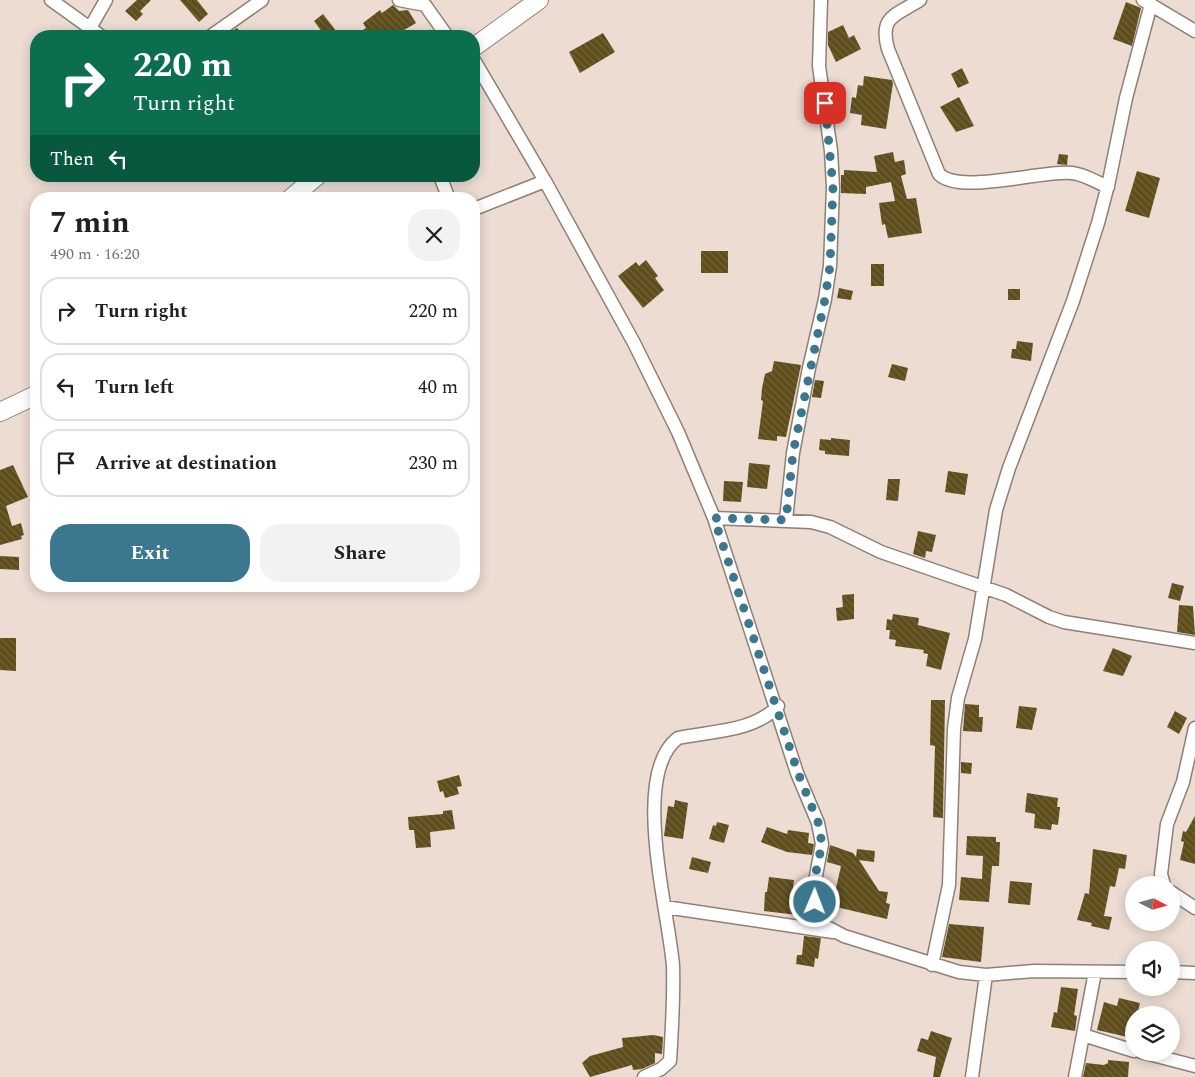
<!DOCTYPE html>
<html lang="en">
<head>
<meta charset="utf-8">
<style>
	body { margin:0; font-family:Spectral,serif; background:#f2f2f2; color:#202124; height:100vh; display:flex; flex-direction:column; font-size:19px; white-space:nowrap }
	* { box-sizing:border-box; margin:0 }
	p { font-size:16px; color:#757577 }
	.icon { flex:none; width:28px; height:28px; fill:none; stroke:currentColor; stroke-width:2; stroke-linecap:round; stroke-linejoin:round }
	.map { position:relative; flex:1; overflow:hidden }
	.drawer { position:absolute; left:30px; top:192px; width:450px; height:400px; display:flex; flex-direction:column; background:#fff; border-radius:20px; box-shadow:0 2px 12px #0003 }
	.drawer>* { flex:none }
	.guide { position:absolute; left:30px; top:30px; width:450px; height:152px; border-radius:20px; box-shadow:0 2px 12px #0003; background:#0b6e4f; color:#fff; overflow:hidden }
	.needle { width:32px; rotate:96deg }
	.buttons { position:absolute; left:1125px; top:876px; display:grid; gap:10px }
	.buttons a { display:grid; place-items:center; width:55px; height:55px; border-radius:50%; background:#fff; box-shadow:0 2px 12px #0003; font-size:25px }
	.pin { position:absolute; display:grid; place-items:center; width:42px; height:42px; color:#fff; margin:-21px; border-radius:10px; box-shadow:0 2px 8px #0006 }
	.me { position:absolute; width:55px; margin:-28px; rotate:1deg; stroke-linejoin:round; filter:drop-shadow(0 0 4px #0008) }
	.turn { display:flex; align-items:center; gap:18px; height:105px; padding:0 20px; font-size:22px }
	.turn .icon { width:65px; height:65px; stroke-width:2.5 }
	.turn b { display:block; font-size:35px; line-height:42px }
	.then { display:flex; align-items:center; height:48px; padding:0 20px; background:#0003; gap:10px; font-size:19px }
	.round { display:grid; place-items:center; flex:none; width:52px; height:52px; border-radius:20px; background:#f2f2f2 }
	.overview { display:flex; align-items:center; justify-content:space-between; height:85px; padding:0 20px }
	h1 { font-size:30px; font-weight:700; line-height:38px }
	.action { display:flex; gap:10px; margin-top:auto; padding:10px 20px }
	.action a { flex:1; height:58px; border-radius:20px; background:#3b778e; color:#fff; font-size:20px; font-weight:700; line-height:58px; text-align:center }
	.action a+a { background:#f2f2f2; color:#202124 }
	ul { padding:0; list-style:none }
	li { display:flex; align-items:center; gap:15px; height:68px; margin:0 10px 8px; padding:0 10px; border:2px solid #e0e0e0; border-radius:20px }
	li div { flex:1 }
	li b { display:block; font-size:19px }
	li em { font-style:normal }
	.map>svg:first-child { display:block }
</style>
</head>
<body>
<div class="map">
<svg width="1195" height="1077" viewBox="0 0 1195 1077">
	<defs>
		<pattern id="building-back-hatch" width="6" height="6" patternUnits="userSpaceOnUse" patternTransform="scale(1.25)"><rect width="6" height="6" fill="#5f4e1c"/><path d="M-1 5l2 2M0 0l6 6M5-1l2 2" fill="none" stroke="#71633b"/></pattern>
	</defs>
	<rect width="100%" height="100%" fill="#ecdcd2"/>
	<path fill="url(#building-back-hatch)" d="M137,0H151L140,11L143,14L136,21L125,11Z
		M180,0H197L208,14L199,22Z
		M1126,2L1141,8L1132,46L1113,39Z
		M393,5L399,11L408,10L416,23L394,36H354L366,28L363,23L380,10L382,13Z
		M323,14L340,36H325L314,21Z
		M843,25L849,38L854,35L861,49L836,62L828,45V32Z
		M237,28L244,36H225Z
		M603,33L615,52L580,73L569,52Z
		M962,68L969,83L958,88L951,74Z
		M864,76L892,80L893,83L886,129L861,125L862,115L850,113L852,97L856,98L858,85L863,86Z
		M959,97L974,126L956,132L940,107Z
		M893,152L895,162L904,160L906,174L901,176L907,199L916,198L922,233L888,238L885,224L882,225L879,203L895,201L891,182L866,187V194L841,193V175H844V170L877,172L874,156Z
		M1059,154L1068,155L1067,165L1057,164Z
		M1137,171L1160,178L1149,218L1125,211Z
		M701,251H728V273H701Z
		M646,260L658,276L655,278L664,290L643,308L618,276L636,262L639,266Z
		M871,264H884V286H871Z
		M839,288L853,291L851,300L837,298Z
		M1008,289H1020V300H1008Z
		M1017,341L1033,343L1031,361L1011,358L1012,349H1016Z
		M774,361L801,365L786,437L777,436V441L758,439L763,401L761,400L762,388L765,374L772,371Z
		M892,364L908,368L905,381L888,377Z
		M815,380L824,381L821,398L812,397Z
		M831,438L850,440L849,456L825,454V451L819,450L820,439L831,440Z
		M749,463L770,465L767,489L747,487Z
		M13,465L28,497L6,506L12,526L21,523L24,535L21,536L22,539L0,545V470Z
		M948,471L968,474L965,495L945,492Z
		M888,479H900L898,501L886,500Z
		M724,481L743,482L741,502L723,501Z
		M918,531L936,535L932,552L926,551L925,558L913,554Z
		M0,556L19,557V570L0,569Z
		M1172,583L1184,586L1180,601L1168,598Z
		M854,594V619L837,621L836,608L843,607L842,595Z
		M1179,605L1193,606L1195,635L1177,632Z
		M893,614L919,618L918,625L950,633L941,670L926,666L928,654L923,653L924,650L895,646L896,640L889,639L890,630H886L887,619L892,620Z
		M0,638H16V671L0,670Z
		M1113,648L1132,656L1123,676L1103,671Z
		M931,700H945L943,818L933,817L935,746L930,745Z
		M965,704L979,705V717H983L982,732L963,731Z
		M1019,706L1037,708L1032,730L1016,728Z
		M1175,711L1187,718L1179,734L1167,727Z
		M961,762L972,763L971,774L961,773Z
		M459,775L462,786L457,787L459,794L445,798L443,791L440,792L437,781Z
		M1027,793L1058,798L1057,807H1060L1058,825L1052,824L1051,830L1034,828L1035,814L1025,812Z
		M675,800L688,803L683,839L664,836L668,806L674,807Z
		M452,810L455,829L430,832L431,847L416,848L414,830H409L408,817L443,814V811Z
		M1195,816V864L1180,860L1184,842L1181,841L1183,831L1186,832Z
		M717,822L729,825L724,843L709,839L713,825L716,826Z
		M767,827L787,834L788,830L809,833L808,843L814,844L812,855L787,852L761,842Z
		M967,836L996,837V842H1000L999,866H992L989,902L959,900L961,877L982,879L983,856L966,855Z
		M830,845L853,853L856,857L857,849L875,851L874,862L859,860L879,891L888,892L886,903L890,904L887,919L832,906L841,866L827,862Z
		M1093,849L1127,855L1125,869L1119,868L1115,887L1110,886L1104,916L1112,917L1109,930L1091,926L1092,923L1077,920L1085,893L1089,894Z
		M692,857L711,862L708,873L689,869Z
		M769,877L794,880L793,888L800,889L797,915L764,911L765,892H767Z
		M1010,881L1032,883L1030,905L1008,903Z
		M949,924L984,927L981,962L942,957Z
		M804,936L821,938L818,959L815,958L814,967L796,964L797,955H802Z
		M1061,987L1078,989L1074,1015L1077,1016L1075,1031L1051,1027L1054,1012L1057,1013Z
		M1119,998L1140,1003L1137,1015H1134L1132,1038L1097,1030L1104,1002L1117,1006Z
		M931,1031L952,1038L940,1077H933L936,1057L917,1051L921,1038L928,1040Z
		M653,1035L663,1037L662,1054L655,1053V1063L642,1069L633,1070L632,1065L590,1077L582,1063L590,1056L623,1047L622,1038Z
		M1108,1060L1129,1062L1128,1077H1083L1086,1063L1104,1065L1108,1063Z"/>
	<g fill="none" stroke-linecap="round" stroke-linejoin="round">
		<defs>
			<path id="minor" d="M51,0L101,36
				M399,0L425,5L447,36
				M920,0C895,16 879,16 888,49L939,174C959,195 1042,170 1072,173C1084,174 1096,182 1108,187
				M1143,0L1195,31
				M90,28L106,0
				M211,36L262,0
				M474,60L545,181L634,343L678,432L714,518L797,773L818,823L822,844L815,881V902L818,913L825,926L844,936L959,972L986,975L1034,971L1134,972
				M440,176L449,199
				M474,209L545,181
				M714,518L811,522L830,527L881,552L1006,595L1049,617L1064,622L1195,643
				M786,520L793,453L809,368L825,299L830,266L833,187L831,151L819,66L821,0
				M1164,885L1161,874L1167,824L1183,782L1195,728
				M1171,892L1195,908
				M665,907L833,932
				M932,965L949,885L954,729L958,698L975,639L996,510L1009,468L1073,301L1098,223L1109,181L1126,98L1151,4
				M1171,972L1195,973
				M1083,1035L1134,1051
				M1141,1052L1195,1066
				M644,1077L661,1069L670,1061C672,1029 674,998 673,966C669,912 630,774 678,738C711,731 754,732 778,706
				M972,1077L986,975
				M1075,1077L1095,972"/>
			<path id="secondary" d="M474,47L539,0
				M290,199L317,176
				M0,412L36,395"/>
		</defs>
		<use href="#minor" stroke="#8e8076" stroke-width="15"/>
		<use href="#secondary" stroke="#8e8076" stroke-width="20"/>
		<use href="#minor" stroke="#fff" stroke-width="12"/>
		<use href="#secondary" stroke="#fff" stroke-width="18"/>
	</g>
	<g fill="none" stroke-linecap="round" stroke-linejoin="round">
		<path stroke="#3b778e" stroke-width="9" stroke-dasharray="0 16.2" d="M815,902L814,881L822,844L818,822L798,773L714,518L786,520L793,453L825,299L830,266L833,187L825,103"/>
	</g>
</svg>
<div class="buttons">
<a><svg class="needle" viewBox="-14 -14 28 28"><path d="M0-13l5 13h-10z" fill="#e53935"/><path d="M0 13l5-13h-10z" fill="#757577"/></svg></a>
<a><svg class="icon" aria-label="sound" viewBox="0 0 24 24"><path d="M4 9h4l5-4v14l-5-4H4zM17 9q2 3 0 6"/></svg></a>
<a><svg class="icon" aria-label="layers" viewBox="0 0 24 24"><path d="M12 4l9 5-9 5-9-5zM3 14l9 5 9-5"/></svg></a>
</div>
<div class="pin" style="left:825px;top:103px;background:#d93025"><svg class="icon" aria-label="arrive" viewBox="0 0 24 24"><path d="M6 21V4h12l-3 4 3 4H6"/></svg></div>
<svg class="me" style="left:815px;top:902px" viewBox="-20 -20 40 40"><circle r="17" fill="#3b778e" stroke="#fff" stroke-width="3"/><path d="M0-11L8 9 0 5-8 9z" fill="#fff"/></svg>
<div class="guide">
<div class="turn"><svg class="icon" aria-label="right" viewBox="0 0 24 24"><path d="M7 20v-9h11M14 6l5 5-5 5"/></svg><div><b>220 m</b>Turn right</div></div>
<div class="then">Then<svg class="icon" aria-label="left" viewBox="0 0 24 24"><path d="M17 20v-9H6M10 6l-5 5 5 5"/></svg></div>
</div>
<section class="drawer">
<div class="overview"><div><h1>7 min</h1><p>490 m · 16:20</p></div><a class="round"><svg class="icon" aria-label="close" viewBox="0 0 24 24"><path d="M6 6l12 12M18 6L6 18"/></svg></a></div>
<ul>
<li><svg class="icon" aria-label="right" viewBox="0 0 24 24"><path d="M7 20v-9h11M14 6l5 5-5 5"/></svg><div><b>Turn right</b></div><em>220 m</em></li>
<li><svg class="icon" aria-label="left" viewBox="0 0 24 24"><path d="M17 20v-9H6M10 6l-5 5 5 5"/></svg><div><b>Turn left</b></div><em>40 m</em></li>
<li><svg class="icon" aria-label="arrive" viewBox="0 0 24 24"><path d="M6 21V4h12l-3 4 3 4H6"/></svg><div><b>Arrive at destination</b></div><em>230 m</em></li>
</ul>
<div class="action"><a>Exit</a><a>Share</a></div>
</section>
</div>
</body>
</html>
